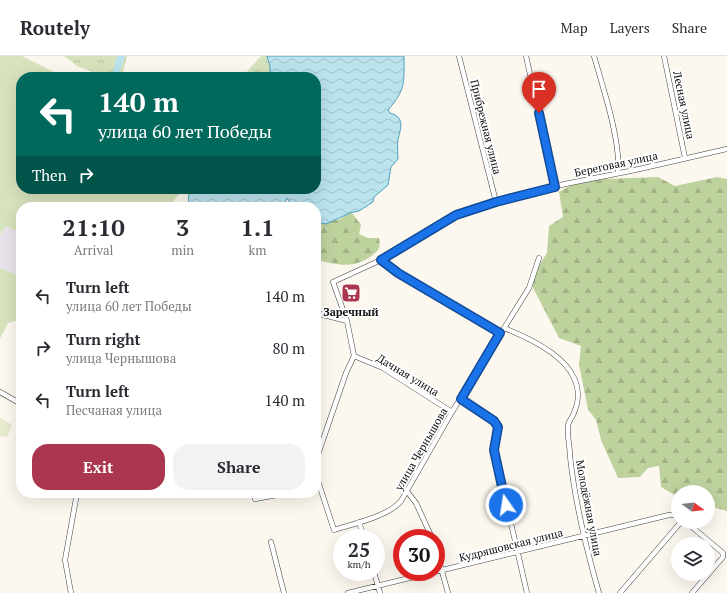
<!DOCTYPE html>
<html lang="en">
<head>
<meta charset="utf-8">
<style>
	body { margin:0; font-family:"PT Serif",serif; background:#f2f2f3; color:#2b2b33; height:100vh; display:flex; flex-direction:column; font-size:15px; white-space:nowrap }
	* { box-sizing:border-box; margin:0 }
	p { font-size:13px; color:#7c7c81 }
	.icon { flex:none; width:22px; height:22px; fill:none; stroke:currentColor; stroke-width:2; stroke-linecap:round; stroke-linejoin:round }
	.map { position:relative; flex:1; overflow:hidden }
	.details { position:absolute; left:16px; top:146px; width:305px; height:296px; display:flex; flex-direction:column; background:#fff; border-radius:16px; box-shadow:0 4px 16px #0002 }
	.details>* { flex:none }
	.hud { position:absolute; left:16px; top:16px; width:305px; height:122px; border-radius:16px; box-shadow:0 4px 16px #0002; background:#00695c; color:#fff; overflow:hidden }
	.needle { width:26px; rotate:104deg }
	.tools { position:absolute; left:671px; top:429px; display:grid; gap:8px }
	.tools a { display:grid; place-items:center; width:44px; height:44px; border-radius:50%; background:#fff; box-shadow:0 4px 16px #0002; font-size:20px }
	.speed { position:absolute; left:333px; top:473px; display:flex; gap:8px; font-size:20px; font-weight:700; text-align:center }
	.speed>* { display:grid; place-content:center; width:52px; height:52px; border-radius:50%; background:#fff; box-shadow:0 4px 16px #0002; line-height:1 }
	.speed small { font-size:10px; font-weight:400 }
	.speed .limit { border:6px solid #d22; background:#fff; color:#111 }
	.pin { position:absolute; display:grid; place-items:center; width:34px; height:34px; color:#fff; margin:-41px -17px; border-radius:50% 50% 50% 0; rotate:-45deg; box-shadow:0 0 4px #0007 }
	.pin .icon { rotate:45deg }
	.me { position:absolute; width:44px; margin:-22px; rotate:347deg; stroke-linejoin:round; filter:drop-shadow(0 0 3px #0008) }
	.turn { display:flex; align-items:center; gap:14px; height:84px; padding:0 16px; font-size:18px }
	.turn .icon { width:52px; height:52px; stroke-width:2.5 }
	.turn b { display:block; font-size:28px; line-height:34px }
	.then { display:flex; align-items:center; height:38px; padding:0 16px; background:#0003; gap:8px; font-size:15px }
	.eta { display:flex; justify-content:space-evenly; align-items:center; height:68px; text-align:center }
	.eta b { font-size:24px; font-weight:800; line-height:28px }
	.cta { display:flex; gap:8px; margin-top:auto; padding:8px 16px }
	.cta a { flex:1; height:46px; border-radius:16px; background:#ab374f; color:#fff; font-size:16px; font-weight:800; line-height:46px; text-align:center }
	.cta a+a { background:#f2f2f3; color:#2b2b33 }
	ul { padding:0; list-style:none }
	li { display:flex; align-items:center; gap:12px; height:52px; padding:0 16px }
	li div { flex:1 }
	li b { display:block; font-size:15px }
	li em { font-style:normal }
	header { display:flex; align-items:center; gap:24px; box-sizing:border-box; height:56px; padding:0 20px; background:#fff; border-bottom:1px solid #e1e1e2 }
	header strong { font-size:19px }
	nav { display:flex; gap:22px; margin-inline-start:auto; font-size:14px }
	.map>svg:first-child { display:block }
</style>
</head>
<body>
<header>
<strong>Routely</strong>
<nav><a>Map</a><a>Layers</a><a>Share</a></nav>
</header>
<div class="map">
<svg width="727" height="537" viewBox="0 0 727 537">
	<defs>
		<pattern id="grass-tufts" width="24" height="20" patternUnits="userSpaceOnUse"><rect width="24" height="20" fill="#d7e3bd"/><path d="M3 7l-1-3M5 7V3M7 7l1-3M15 17l-1-3M17 17v-4M19 17l1-3" fill="none" stroke="#b7c2a1"/></pattern>
		<pattern id="forest-firs" width="22" height="20" patternUnits="userSpaceOnUse"><rect width="22" height="20" fill="#bed29e"/><path d="M5 1l3.5 6h-7zM16 11l3.5 6h-7z" fill="#a2b387"/></pattern>
		<pattern id="water-waves" width="16" height="10" patternUnits="userSpaceOnUse"><rect width="16" height="10" fill="#bae3ee"/><path d="M0 5q4-4 8 0t8 0" fill="none" stroke="#9fc2cb"/></pattern>
	</defs>
	<rect width="100%" height="100%" fill="#fdf8ef"/>
	<path fill="#e8e2eb" d="M6,170L21,177V221L0,212V179Z"/>
	<path fill="url(#grass-tufts)" d="M64,0H127L123,16L125,21H100L93,16L77,10Z
		M261,0H267L270,10V18L274,21H242Z"/>
	<path fill="url(#forest-firs)" d="M658,121L675,130L717,121L727,123V455L708,450V436H678V441L661,431L659,410L648,412L640,421L618,422L601,384L596,364L588,353L579,309L581,290L559,282L529,224L547,197L549,170L563,161L559,136L573,128L605,123Z
		M350,157L353,158L361,169L359,178L368,182H379C381,191 379,195 371,200C352,214 337,208 316,204V166L318,168L340,163Z"/>
	<path fill="#d7e3bd" d="M0,0H22L64,21H21V133H183L171,148L173,151H21V177L6,170L0,179Z
		M0,212L21,221V266L18,264L8,267L0,283Z"/>
	<path fill="#e6ebce" d="M0,362L11,368L12,371L7,381L0,380Z"/>
	<path fill="url(#water-waves)" stroke="#4ba0bb" d="M267,0H404C404,27 406,33 388,54L390,57C405,61 401,72 398,83C397,89 398,97 398,103L391,111L388,129L374,141L373,146L359,155L350,157L326,168L316,166V151H293L287,142L283,150L279,151H190C188,143 187,139 192,133H316V21H274L270,18V10Z"/>
	<g fill="none" stroke-linecap="round" stroke-linejoin="round">
		<path stroke="#bae3ee" stroke-width="7" d="M115,21L121,0"/>
		<defs>
			<path id="street" d="M459,0L496,146
				M526,0L555,131
				M594,0C603,32 621,85 618,117
				M664,0L685,102
				M381,204L398,217L500,277
				M316,257L347,265
				M504,272C527,281 563,297 574,322C580,335 579,346 573,359C571,363 568,367 568,370C567,380 570,391 570,400C575,447 586,492 599,537
				M354,300L383,312L452,356
				M0,336L21,348
				M461,343L494,365L498,371L494,388L496,402L527,537
				M316,404L346,317L354,300L347,265L333,226L381,204L449,163L466,155L496,146L565,128L635,114L727,93
				M316,419L334,474C353,468 389,460 401,445L452,356L529,232L539,202
				M406,434L416,447L432,482
				M255,443L288,437
				M359,466L364,482
				M686,466L723,497V501L692,537
				M271,486L284,537
				M436,494L448,537
				M374,516L380,537
				M71,537L65,504L77,437
				M348,537L669,459H678
				M620,537L681,466"/>
		</defs>
		<use href="#street" stroke="#404040" stroke-width="5.5"/>
		<use href="#street" stroke="#fff" stroke-width="4.5"/>
	</g>
	<g fill="none" stroke-linecap="round" stroke-linejoin="round">
		<defs>
			<path id="route" d="M506,449L494,394L498,371L494,365L461,343L500,277L398,217L381,204L456,159L496,146L555,131L539,57"/>
		</defs>
		<use href="#route" stroke="#114b97" stroke-width="10"/>
		<use href="#route" stroke="#1a73e8" stroke-width="7"/>
	</g>
	<defs>
		<symbol id="supermarket-square" viewBox="-11 -11 22 22"><rect x="-9" y="-9" width="18" height="18" rx="4" fill="#ab374f" stroke="#fff"/><path d="M-6-5.5h2.5l.6 2H6L4.5 2H-2.5L-4.4-4H-6ZM-1.5 3.2a1.3 1.3 0 1 0 .1 0ZM3 3.2a1.3 1.3 0 1 0 .1 0Z" fill="#fff"/></symbol>
	</defs>
	<g fill-rule="evenodd">
		<use href="#supermarket-square" x="340" y="226" width="22" height="22"/>
	</g>
	<g text-anchor="middle" dominant-baseline="central" stroke-width="4" stroke-linejoin="round" paint-order="stroke">
		<g font-size="11" fill="#0d0d0d" stroke="#fff">
			<text transform="translate(684 49) rotate(78)">Лесная улица</text>
			<text transform="translate(486 71) rotate(76)">Прибрежная улица</text>
			<text transform="translate(616 108) rotate(-12)">Береговая улица</text>
			<text transform="translate(408 319) rotate(31)">Дачная улица</text>
			<text transform="translate(421 393) rotate(-60)">улица Чернышова</text>
			<text transform="translate(589 452) rotate(79)">Молодёжная улица</text>
			<text transform="translate(511 489) rotate(-14)">Кудряшовская улица</text>
		</g>
		<g font-size="11" font-weight="bold" fill="#0d0d0d" stroke="#fff">
			<text x="351" y="256">Заречный</text>
		</g>
	</g>
</svg>
<div class="tools">
<a><svg class="needle" viewBox="-14 -14 28 28"><path d="M0-13l5 13h-10z" fill="#e53935"/><path d="M0 13l5-13h-10z" fill="#7c7c81"/></svg></a>
<a><svg class="icon" aria-label="layers" viewBox="0 0 24 24"><path d="M12 4l9 5-9 5-9-5zM3 14l9 5 9-5"/></svg></a>
</div>
<div class="speed"><div>25<small>km/h</small></div><div class="limit">30</div></div>
<div class="pin" style="left:539px;top:57px;background:#d93025"><svg class="icon" aria-label="arrive" viewBox="0 0 24 24"><path d="M6 21V4h12l-3 4 3 4H6"/></svg></div>
<svg class="me" style="left:506px;top:449px" viewBox="-20 -20 40 40"><circle r="17" fill="#1a73e8" stroke="#fff" stroke-width="3"/><path d="M0-11L8 9 0 5-8 9z" fill="#fff"/></svg>
<div class="hud">
<div class="turn"><svg class="icon" aria-label="left" viewBox="0 0 24 24"><path d="M17 20v-9H6M10 6l-5 5 5 5"/></svg><div><b>140 m</b>улица 60 лет Победы</div></div>
<div class="then">Then<svg class="icon" aria-label="right" viewBox="0 0 24 24"><path d="M7 20v-9h11M14 6l5 5-5 5"/></svg></div>
</div>
<section class="details">
<div class="eta">
<div><b>21:10</b><p>Arrival</p></div>
<div><b>3</b><p>min</p></div>
<div><b>1.1</b><p>km</p></div>
</div>
<ul>
<li><svg class="icon" aria-label="left" viewBox="0 0 24 24"><path d="M17 20v-9H6M10 6l-5 5 5 5"/></svg><div><b>Turn left</b><p>улица 60 лет Победы</p></div><em>140 m</em></li>
<li><svg class="icon" aria-label="right" viewBox="0 0 24 24"><path d="M7 20v-9h11M14 6l5 5-5 5"/></svg><div><b>Turn right</b><p>улица Чернышова</p></div><em>80 m</em></li>
<li><svg class="icon" aria-label="left" viewBox="0 0 24 24"><path d="M17 20v-9H6M10 6l-5 5 5 5"/></svg><div><b>Turn left</b><p>Песчаная улица</p></div><em>140 m</em></li>
</ul>
<div class="cta"><a>Exit</a><a>Share</a></div>
</section>
</div>
</body>
</html>
